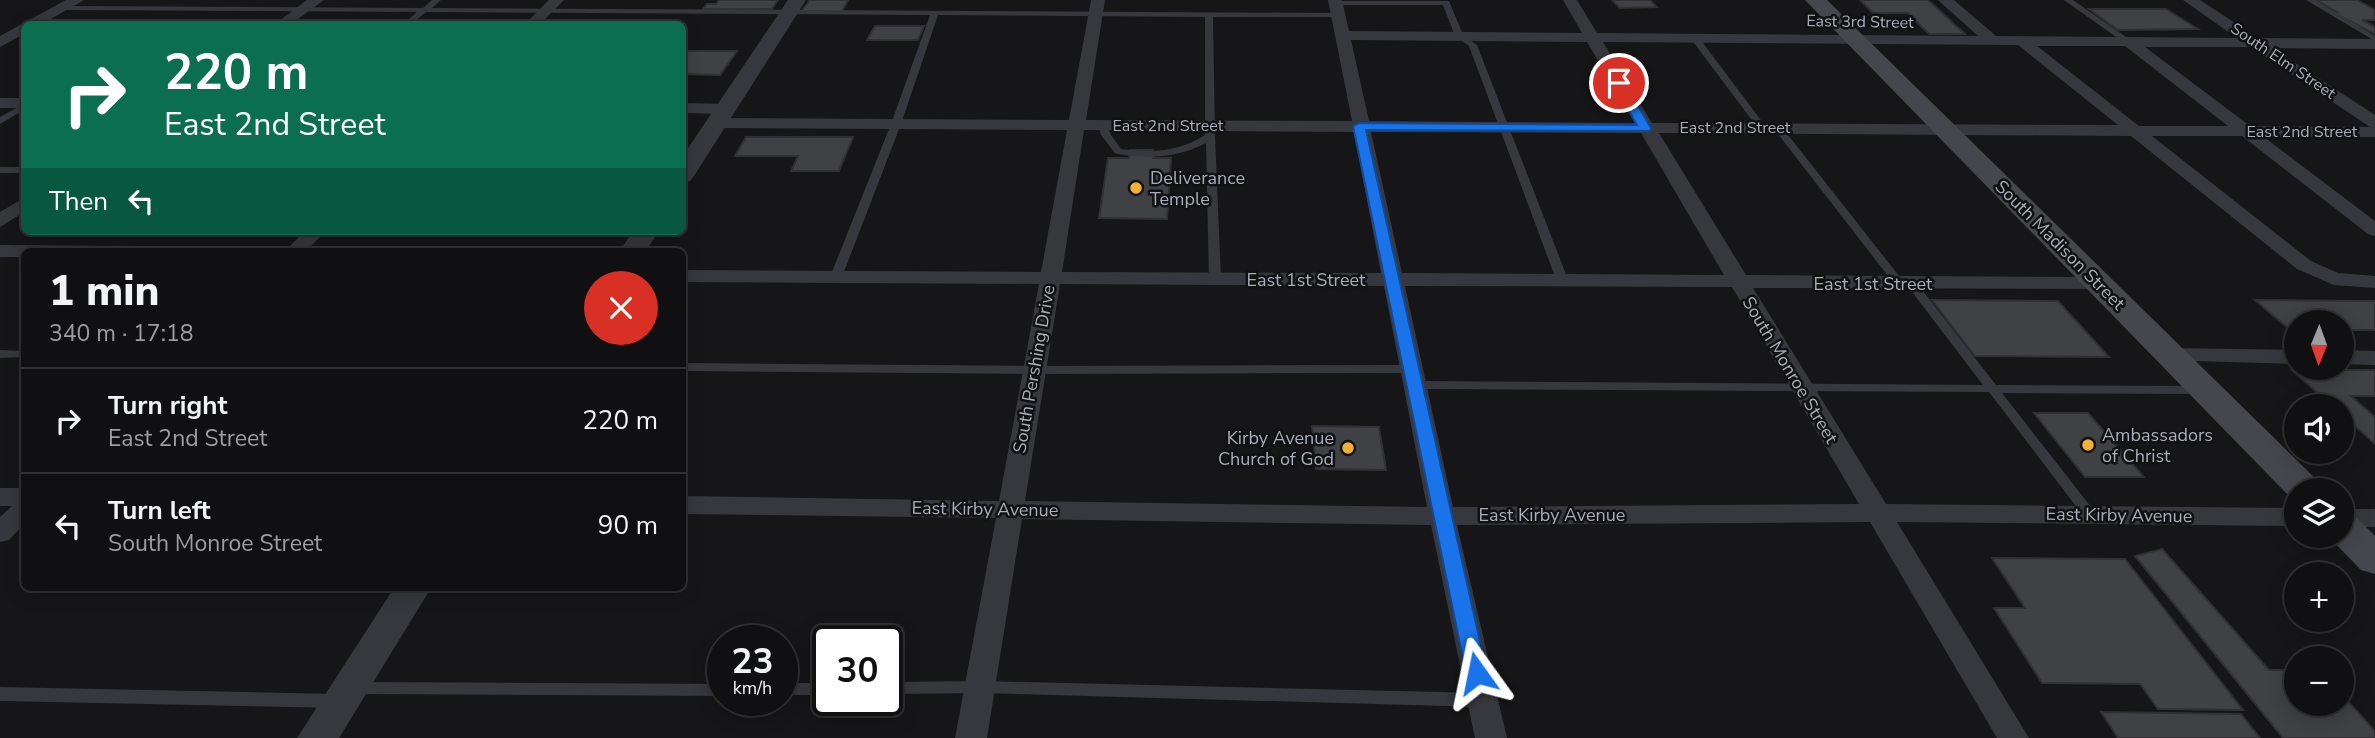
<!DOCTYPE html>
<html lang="en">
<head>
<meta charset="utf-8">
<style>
	body { margin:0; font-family:"Nunito Sans",sans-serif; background:#19191b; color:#f1f3f6; height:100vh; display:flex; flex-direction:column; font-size:26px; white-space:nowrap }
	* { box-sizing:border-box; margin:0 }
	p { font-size:23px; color:#9c9d9f }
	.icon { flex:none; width:38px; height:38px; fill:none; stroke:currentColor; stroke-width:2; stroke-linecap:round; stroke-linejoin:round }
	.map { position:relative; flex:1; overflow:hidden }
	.details { position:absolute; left:21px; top:248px; width:665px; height:343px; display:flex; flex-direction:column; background:#101012; border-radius:10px; box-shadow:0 4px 18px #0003,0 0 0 2px #303032 }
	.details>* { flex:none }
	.top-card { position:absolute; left:21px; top:21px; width:665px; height:214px; border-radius:10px; box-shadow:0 4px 18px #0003,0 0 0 2px #303032; background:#0b6e4f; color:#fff; overflow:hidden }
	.needle { width:46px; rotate:181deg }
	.buttons { position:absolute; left:2284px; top:310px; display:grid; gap:14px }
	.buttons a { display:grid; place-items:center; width:70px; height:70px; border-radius:50%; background:#101012; box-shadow:0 4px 18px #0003,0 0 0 2px #303032; font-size:35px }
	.speed { position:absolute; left:707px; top:625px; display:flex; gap:14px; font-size:35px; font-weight:700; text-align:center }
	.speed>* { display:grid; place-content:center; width:91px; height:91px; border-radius:50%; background:#101012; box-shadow:0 4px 18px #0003,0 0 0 2px #303032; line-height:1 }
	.speed small { font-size:18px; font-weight:400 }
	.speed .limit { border:4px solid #111; border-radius:10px; background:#fff; color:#111 }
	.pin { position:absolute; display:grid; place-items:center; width:60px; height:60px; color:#fff; margin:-30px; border:4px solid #fff; border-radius:50%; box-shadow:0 2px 7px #0007 }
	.me { position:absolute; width:77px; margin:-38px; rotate:348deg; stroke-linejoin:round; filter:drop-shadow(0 0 5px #0008) }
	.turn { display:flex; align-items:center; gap:24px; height:147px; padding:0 28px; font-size:32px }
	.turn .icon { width:91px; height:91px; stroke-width:2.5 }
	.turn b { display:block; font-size:49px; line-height:60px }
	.then { display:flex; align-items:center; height:66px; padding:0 28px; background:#0003; gap:14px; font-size:26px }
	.round { display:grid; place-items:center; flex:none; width:74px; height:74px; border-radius:37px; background:#19191b }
	.summary { display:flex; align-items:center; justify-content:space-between; height:119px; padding:0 28px }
	h1 { font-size:42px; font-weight:800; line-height:52px }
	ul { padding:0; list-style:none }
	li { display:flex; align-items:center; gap:21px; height:105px; padding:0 28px; border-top:2px solid #303032 }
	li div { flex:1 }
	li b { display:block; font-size:26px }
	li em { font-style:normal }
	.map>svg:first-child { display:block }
</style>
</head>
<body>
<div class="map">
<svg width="2375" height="738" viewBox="0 0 2375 738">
	<rect width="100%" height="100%" fill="#161618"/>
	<path fill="#404145" stroke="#303034" stroke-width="2" d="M719,0H778L772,9H703L707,4H716Z
		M810,0H848L841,13L801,12Z
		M1612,0H1650L1657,7L1620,8Z
		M1860,0H1928L1965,34H1929L1908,13H1873Z
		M2316,0H2357L2375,10V20H2362L2375,27V34L2332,12H2337Z
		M2089,9H2166L2198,29L2118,30Z
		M875,26H924L918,40H867Z
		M682,51H737L720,75L682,74Z
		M746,137H853L839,171H791L798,156H735Z
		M1130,150H1153V158H1171L1167,219L1099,218L1108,158H1129Z
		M1932,300L2058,301L2109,357L1975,356Z
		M2255,300L2375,301V330H2342V322H2296V329H2289Z
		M2292,370H2375V396H2351L2375,417V444L2342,414V406H2332Z
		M2034,413H2088L2144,477H2085Z
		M1312,426L1379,427L1386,470L1316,469Z
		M2162,549L2269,670H2296V704H2342V695L2375,731V738H2283L2135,556Z
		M1992,558L2125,559L2243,710L2158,709L2140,684L2042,683L1994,608H2025Z
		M2101,712L2241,714L2260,738H2118Z"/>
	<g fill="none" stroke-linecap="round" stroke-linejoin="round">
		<path fill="#37383d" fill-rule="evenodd" d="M432,0H441L432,8L1338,13L1342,15L1338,17H1213L1215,136L1221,280L1215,283L1209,280L1206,143C1178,158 1148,159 1118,154L1115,153L1101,135L1098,125L1103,122L1106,123L1111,135L1121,149C1151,153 1179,152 1205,135V17L938,15L901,124L842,277L836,280L830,277L891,124L930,15L426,12L411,24H403L417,12L62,10L58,8L62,6L423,8Z
			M2064,0H2073L2133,42L2126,44Z
			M2306,0H2315L2375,36V41Z
			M1332,1H1449L1463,35L1477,45L1569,282L1567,284H1559L1557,282L1469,46L1455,36L1443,5H1335L1331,3Z
			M1691,35H1697L1766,127V131H1760L1691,39Z
			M24,104V110L0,124V117Z
			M1778,125L1781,126L1903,281L1905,283L1903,285H1895L1775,130L1773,128Z
			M0,167H24V173H0Z
			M1912,281L1916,282L1996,385L2201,386L2207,390L2201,394L2002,393L2095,512L2097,515L2095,518H2085L1989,392L1414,389L1408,385L1414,381L1983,385L1906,284Z
			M0,350L24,351V357L0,358Z
			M682,363L1034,366L1411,365L1417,369L1411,373L1034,374L682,371Z
			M980,681L1482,693L1488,695L1490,700L1488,705L1482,707L980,693L887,694V682Z
			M356,682L723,684V696L356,694L350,693L348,688L350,683Z
			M782,683H828V695H782Z
			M0,687L336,694L342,696L344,701L342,706L336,708L0,701Z"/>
		<path fill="#37383d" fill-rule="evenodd" d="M66,0H84L42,24H24V34L0,47V36Z
			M307,0H324L291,24H275Z
			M549,0H564L540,24H525Z
			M1091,0H1105L1086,120L1352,121L1328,0H1342L1349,31L1582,33L1563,0H1577L1597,33L1978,36L1938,0H1954L1996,36L2237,38L2183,0H2200L2258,38L2375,39V49L2272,48L2375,115V137H2264L2375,221V236L2368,234L2242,136H2152L2311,261L2338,273L2375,276V288L2334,285L2297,269L2131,136L1659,133L1746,275L2098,277L2105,279L2108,283L2105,287L2098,289L1753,288L1886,504L2296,508V526L1897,522L2029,738H1997L1870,522L1457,525L1507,738H1475L1431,525L1022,519L987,738H955L996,518L682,514V496L999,501L1039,284L682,282V270L1041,272L1067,130L718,128L709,123L718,118L1069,120ZM1351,40L1587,42L1635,123L1369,121ZM1603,42L2018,45L2118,125L1652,123ZM2037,46H2125L2228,126H2139ZM2145,47H2251L2370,127L2250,126ZM1084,130L1354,132L1381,273L1062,272ZM1371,132L1641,133L1724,275L1402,273ZM1060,284L1384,286L1427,507L1025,501ZM1405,286L1732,287L1859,504L1453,507Z
			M0,98H24V108H0Z
			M682,103L726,104L734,109L726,114L682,113Z
			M24,198V212L0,227V212Z
			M305,231H326L305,252H284Z
			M0,245L136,246L143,248L146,252H24V257H0Z
			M2171,348L2296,350V364L2163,360L2160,355L2163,350Z
			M2342,350L2375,351V365L2342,364Z
			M0,488H24V524L9,540L0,542V517L12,506H0Z
			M2342,509H2375V527H2342Z"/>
		<path fill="#37383d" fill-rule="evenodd" d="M788,0H806L694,176L690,181L682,183V157Z
			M633,231H659L645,252H619Z
			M394,588H431L339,738H297Z"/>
		<path fill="#45474d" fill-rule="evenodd" d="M1805,0H1827L2318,481L2324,490H2296V500L2292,499Z
			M2342,514L2356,517L2375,536V574L2361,570L2328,536H2342Z"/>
	</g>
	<path fill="#1a73e8" stroke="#114b97" stroke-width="2" d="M1619,79L1624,83L1651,128L1650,131L1366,130L1487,673L1484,679L1477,681L1469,679L1466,673L1353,126L1359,123L1637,125L1613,83Z"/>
	<g fill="#f2b134" stroke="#111113" stroke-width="2.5">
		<circle cx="1136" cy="188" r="7"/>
		<circle cx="2088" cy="445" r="7"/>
		<circle cx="1348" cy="448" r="7"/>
	</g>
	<g text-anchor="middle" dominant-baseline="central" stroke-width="5" stroke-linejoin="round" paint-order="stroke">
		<g font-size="16" fill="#a8adb8" stroke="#111113">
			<text transform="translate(1860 22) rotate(1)">East 3rd Street</text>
			<text transform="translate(2283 61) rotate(34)">South Elm Street</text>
			<text x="1168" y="126">East 2nd Street</text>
			<text x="1735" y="128">East 2nd Street</text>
			<text x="2302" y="132">East 2nd Street</text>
		</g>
		<g font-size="18" fill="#a8adb8" stroke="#111113" text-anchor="start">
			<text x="1150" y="178">Deliverance<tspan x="1150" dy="21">Temple</tspan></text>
			<text x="2102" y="435">Ambassadors<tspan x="2102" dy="21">of Christ</tspan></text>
			<text x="1334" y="438" text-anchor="end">Kirby Avenue<tspan x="1334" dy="21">Church of God</tspan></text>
		</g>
		<g font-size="18" fill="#a8adb8" stroke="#111113">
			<text transform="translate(2060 245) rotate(45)">South Madison Street</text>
			<text x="1306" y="280">East 1st Street</text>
			<text x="1873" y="284">East 1st Street</text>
			<text transform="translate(1034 369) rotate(-80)">South Pershing Drive</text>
			<text transform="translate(1790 370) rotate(59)">South Monroe Street</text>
			<text transform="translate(985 509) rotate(1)">East Kirby Avenue</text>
			<text x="1552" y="515">East Kirby Avenue</text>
			<text transform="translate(2119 515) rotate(1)">East Kirby Avenue</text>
		</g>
	</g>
</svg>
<div class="buttons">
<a><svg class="needle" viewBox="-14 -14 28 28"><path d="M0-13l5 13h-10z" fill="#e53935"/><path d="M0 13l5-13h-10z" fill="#9c9d9f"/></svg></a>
<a><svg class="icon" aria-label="sound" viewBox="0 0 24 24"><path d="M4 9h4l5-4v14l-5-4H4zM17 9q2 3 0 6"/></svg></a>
<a><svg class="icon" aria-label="layers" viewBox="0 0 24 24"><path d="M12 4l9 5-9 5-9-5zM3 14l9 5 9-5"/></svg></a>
<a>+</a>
<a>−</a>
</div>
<div class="speed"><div>23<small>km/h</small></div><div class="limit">30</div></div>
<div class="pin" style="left:1619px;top:83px;background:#d93025"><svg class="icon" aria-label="arrive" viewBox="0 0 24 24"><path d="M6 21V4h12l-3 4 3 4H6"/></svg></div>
<svg class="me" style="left:1477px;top:673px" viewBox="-20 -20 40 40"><path d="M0-17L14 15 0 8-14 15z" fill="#1a73e8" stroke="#fff" stroke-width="4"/></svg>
<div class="top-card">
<div class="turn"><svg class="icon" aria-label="right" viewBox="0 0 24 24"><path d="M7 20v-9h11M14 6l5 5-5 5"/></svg><div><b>220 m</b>East 2nd Street</div></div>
<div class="then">Then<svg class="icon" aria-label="left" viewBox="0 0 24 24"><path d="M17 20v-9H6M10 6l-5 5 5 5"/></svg></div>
</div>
<section class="details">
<div class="summary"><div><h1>1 min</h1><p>340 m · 17:18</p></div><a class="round" style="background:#d93025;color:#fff"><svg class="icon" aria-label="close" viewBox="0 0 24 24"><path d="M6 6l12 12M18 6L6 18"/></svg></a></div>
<ul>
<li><svg class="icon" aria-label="right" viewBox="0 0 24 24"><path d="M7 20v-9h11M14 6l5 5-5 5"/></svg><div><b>Turn right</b><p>East 2nd Street</p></div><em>220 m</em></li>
<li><svg class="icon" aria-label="left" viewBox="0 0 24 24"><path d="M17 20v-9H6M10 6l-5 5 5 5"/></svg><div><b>Turn left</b><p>South Monroe Street</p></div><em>90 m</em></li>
</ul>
</section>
</div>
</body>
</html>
